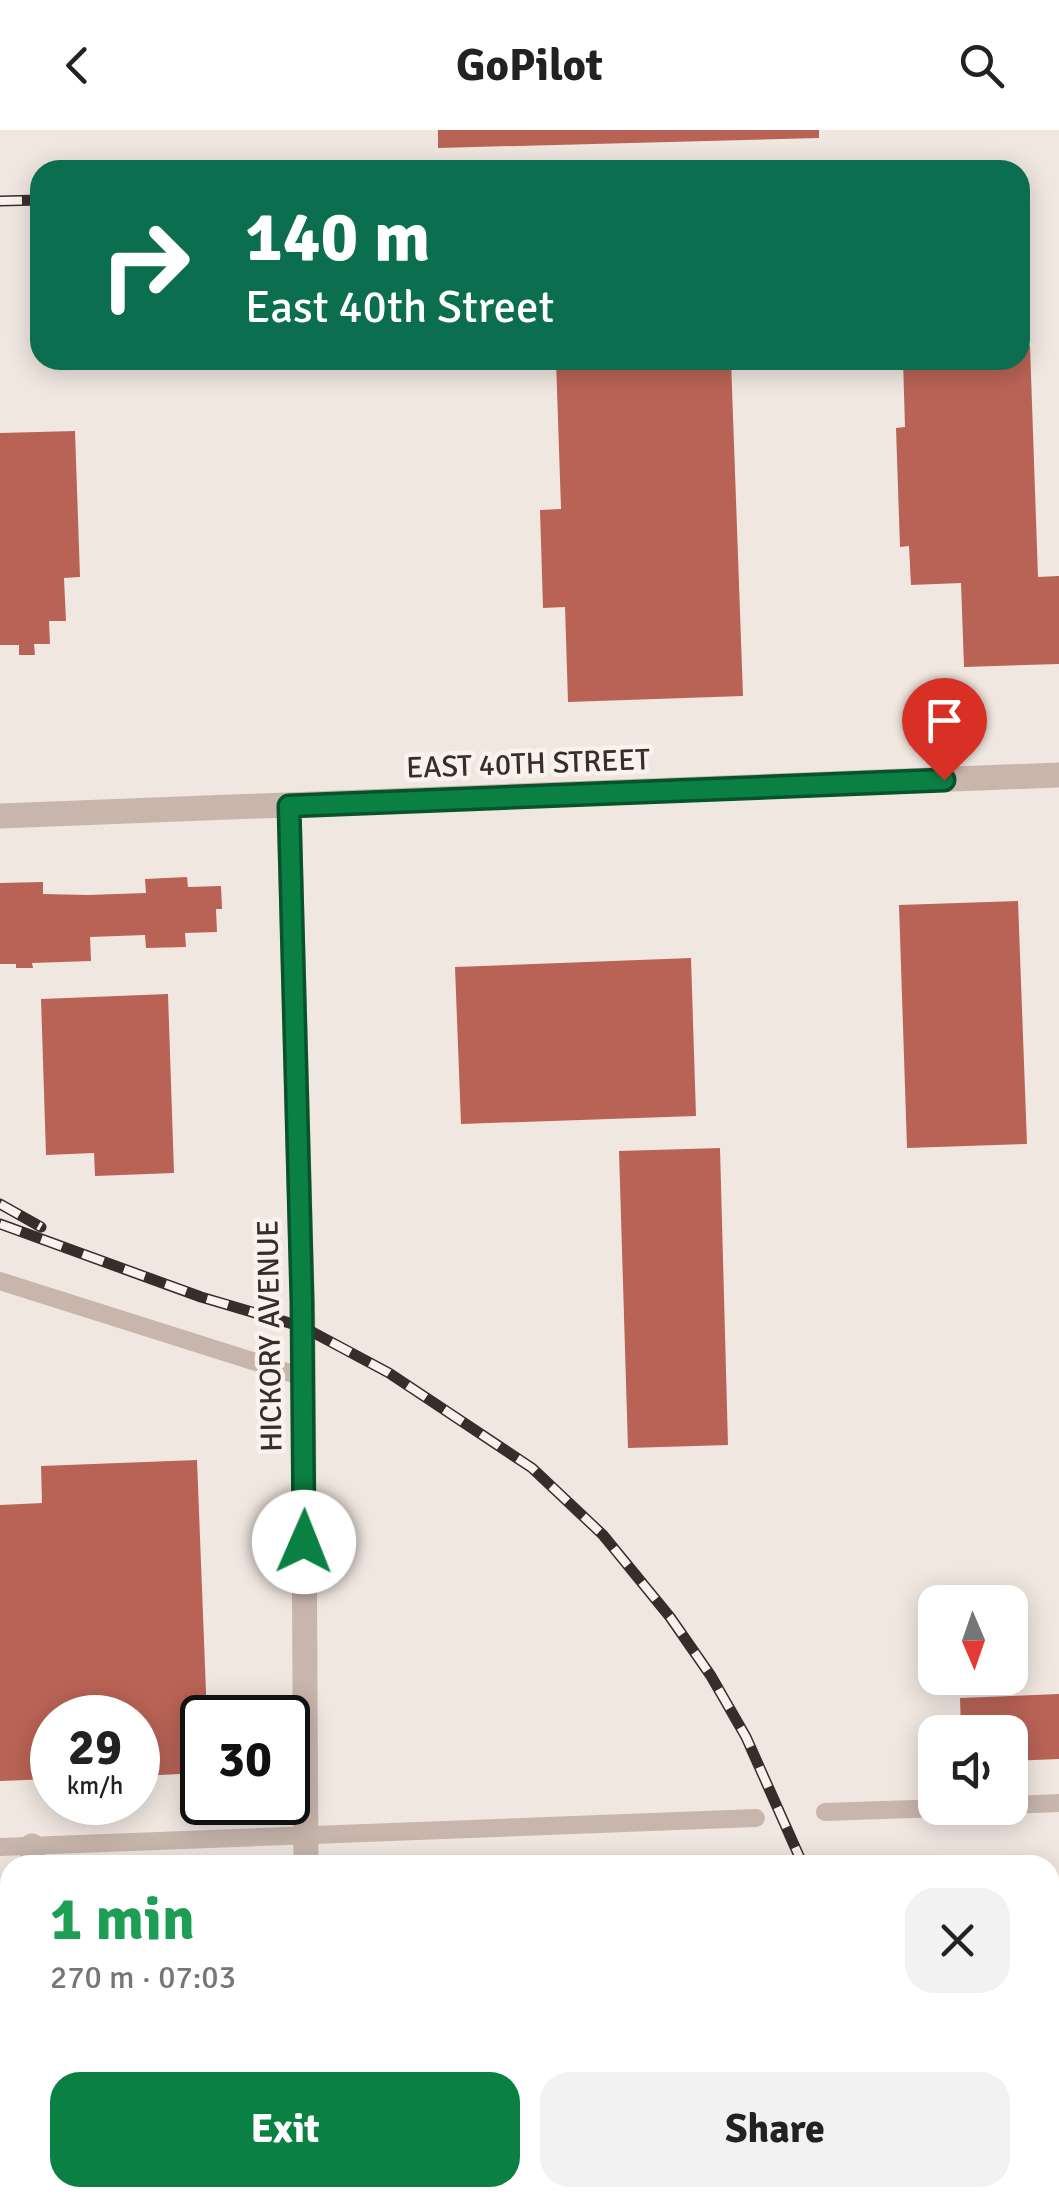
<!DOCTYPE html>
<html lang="en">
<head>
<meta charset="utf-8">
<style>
	body { margin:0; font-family:Signika,sans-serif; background:#f2f2f2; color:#222; height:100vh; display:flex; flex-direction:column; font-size:38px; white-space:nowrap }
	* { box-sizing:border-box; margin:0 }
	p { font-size:32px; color:#767676 }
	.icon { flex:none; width:55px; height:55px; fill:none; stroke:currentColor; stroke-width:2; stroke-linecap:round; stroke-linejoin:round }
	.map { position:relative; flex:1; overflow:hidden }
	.drawer { position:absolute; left:0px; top:1725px; width:1060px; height:352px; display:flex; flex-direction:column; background:#fff; border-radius:30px 30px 0 0; box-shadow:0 5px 25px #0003 }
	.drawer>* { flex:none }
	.banner { position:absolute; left:30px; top:30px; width:1000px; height:210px; border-radius:30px; box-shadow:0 5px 25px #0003; background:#0b6e4f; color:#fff; overflow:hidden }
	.needle { width:65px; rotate:178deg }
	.buttons { position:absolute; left:918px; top:1455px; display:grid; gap:20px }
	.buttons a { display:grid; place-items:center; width:110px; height:110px; border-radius:20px; background:#fff; box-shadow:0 5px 25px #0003; font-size:50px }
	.speed { position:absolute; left:30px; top:1565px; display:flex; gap:20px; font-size:50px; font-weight:700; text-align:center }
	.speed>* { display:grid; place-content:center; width:130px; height:130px; border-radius:50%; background:#fff; box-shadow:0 5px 25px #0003; line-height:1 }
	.speed small { font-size:25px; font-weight:400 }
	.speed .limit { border:5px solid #111; border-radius:15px; background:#fff; color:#111 }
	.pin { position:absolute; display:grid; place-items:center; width:85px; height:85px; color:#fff; margin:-102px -42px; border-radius:50% 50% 50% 0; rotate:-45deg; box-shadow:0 0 10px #0007 }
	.pin .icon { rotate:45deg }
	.me { position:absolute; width:110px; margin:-55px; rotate:1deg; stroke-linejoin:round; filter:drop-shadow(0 0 8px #0008) }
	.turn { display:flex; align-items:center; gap:35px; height:210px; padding:0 50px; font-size:45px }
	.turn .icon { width:130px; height:130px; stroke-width:2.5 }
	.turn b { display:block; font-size:70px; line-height:85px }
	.round { display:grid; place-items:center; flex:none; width:105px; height:105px; border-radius:30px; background:#f2f2f2 }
	.summary { display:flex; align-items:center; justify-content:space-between; height:170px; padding:0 50px }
	h1 { font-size:60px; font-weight:700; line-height:75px; color:#1e9e55 }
	.primary-button { display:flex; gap:20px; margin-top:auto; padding:20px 50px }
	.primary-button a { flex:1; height:115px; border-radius:30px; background:#0b8043; color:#fff; font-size:40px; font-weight:700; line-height:115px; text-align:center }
	.primary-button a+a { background:#f2f2f2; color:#222 }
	header { display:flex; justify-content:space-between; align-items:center; height:130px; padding:0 50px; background:#fff; font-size:45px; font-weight:700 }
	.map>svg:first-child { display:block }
</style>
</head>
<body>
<header><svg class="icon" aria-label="back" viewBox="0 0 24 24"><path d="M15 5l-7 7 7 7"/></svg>GoPilot<svg class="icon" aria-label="search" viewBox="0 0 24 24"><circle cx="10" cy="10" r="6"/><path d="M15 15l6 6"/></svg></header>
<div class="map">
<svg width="1059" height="2077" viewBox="0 0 1059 2077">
	<rect width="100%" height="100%" fill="#f1e7e1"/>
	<path fill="#b96356" d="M438,0H819V8L438,18Z
		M1020,216H1030L1038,447L1059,446V534L964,537L961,453L911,455L909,416L900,417L896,298L905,297L903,230H1020Z
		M556,230H731L743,566L568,572L565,477L543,478L540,380L561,379Z
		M75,301L80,447L64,448L66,491H49L50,514H34L35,525H19V515H0V303Z
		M187,747L188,757L221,756L222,779H216L217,802L185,803L186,817L146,818L145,805L90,807L91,831L32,833L33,838H16V834H0V753L43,752V764L88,765L146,763L145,749Z
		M1018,771L1027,1014L907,1018L899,775Z
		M691,828L696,986L461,994L455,837Z
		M168,864L174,1043L95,1046L94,1023L46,1025L41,869Z
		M720,1018L728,1315L628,1318L619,1021Z
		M197,1330L207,1588H202V1643L138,1646V1588H52V1649L0,1651V1375L42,1373L41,1336Z
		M1059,1564V1629L1010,1631V1602H961L960,1568Z
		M1050,2052H1059V2077H1038V2068H1050Z
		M104,2068H164V2077H104Z"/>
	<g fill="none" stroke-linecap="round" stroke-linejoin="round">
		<path stroke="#c8b6ad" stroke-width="18" d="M0,1151L303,1247
			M1010,1675L1059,1673
			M825,1682L942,1678
			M0,1717L756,1688
			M1050,1958L1059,1957"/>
		<path stroke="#c8b6ad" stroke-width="25" d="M289,677L303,1197L306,1735
			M0,686L1059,645
			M32,1716L33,1735
			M0,1996L10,1995
			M49,2068L50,2077
			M316,2068L317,2077"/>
		<defs>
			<path id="rail" d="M0,71L40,70
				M0,1074L41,1097
				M0,1094L201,1167L303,1197L389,1243L532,1338L603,1405L670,1487L711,1546L746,1607L803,1735
				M852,2068V2077"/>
		</defs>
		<use href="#rail" stroke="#372e2b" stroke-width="11"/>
		<use href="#rail" stroke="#f9f2ed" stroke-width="8" stroke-dasharray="22" stroke-linecap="butt"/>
	</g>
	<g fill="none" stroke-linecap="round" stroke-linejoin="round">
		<defs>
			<path id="route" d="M304,1412L302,1172L289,676L944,650"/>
		</defs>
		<use href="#route" stroke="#07532c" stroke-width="25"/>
		<use href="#route" stroke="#0b8043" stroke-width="18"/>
	</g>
	<g text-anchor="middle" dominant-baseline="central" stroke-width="9" stroke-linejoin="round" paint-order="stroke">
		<g font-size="30" fill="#372e2b" stroke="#f9f2ed">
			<text transform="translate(528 634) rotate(-2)">EAST 40TH STREET</text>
			<text transform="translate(270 1206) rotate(-91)">HICKORY AVENUE</text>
		</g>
	</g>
</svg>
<div class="buttons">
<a><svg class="needle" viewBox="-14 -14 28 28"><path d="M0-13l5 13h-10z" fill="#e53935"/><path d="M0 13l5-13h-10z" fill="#767676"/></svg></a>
<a><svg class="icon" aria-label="sound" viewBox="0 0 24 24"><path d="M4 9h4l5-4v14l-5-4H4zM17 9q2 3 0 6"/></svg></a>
</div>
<div class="speed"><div>29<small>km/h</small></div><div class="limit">30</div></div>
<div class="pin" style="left:944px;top:650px;background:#d93025"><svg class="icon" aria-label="arrive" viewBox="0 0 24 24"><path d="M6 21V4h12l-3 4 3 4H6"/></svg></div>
<svg class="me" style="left:304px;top:1412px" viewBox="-20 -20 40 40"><circle r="19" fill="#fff"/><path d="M0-13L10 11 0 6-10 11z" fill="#0b8043"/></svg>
<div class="banner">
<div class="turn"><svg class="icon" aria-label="right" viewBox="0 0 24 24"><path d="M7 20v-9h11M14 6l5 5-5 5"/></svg><div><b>140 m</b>East 40th Street</div></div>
</div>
<section class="drawer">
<div class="summary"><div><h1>1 min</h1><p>270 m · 07:03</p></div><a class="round"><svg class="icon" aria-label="close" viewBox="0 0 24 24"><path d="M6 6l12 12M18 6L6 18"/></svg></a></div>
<div class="primary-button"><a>Exit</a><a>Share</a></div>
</section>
</div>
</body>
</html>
